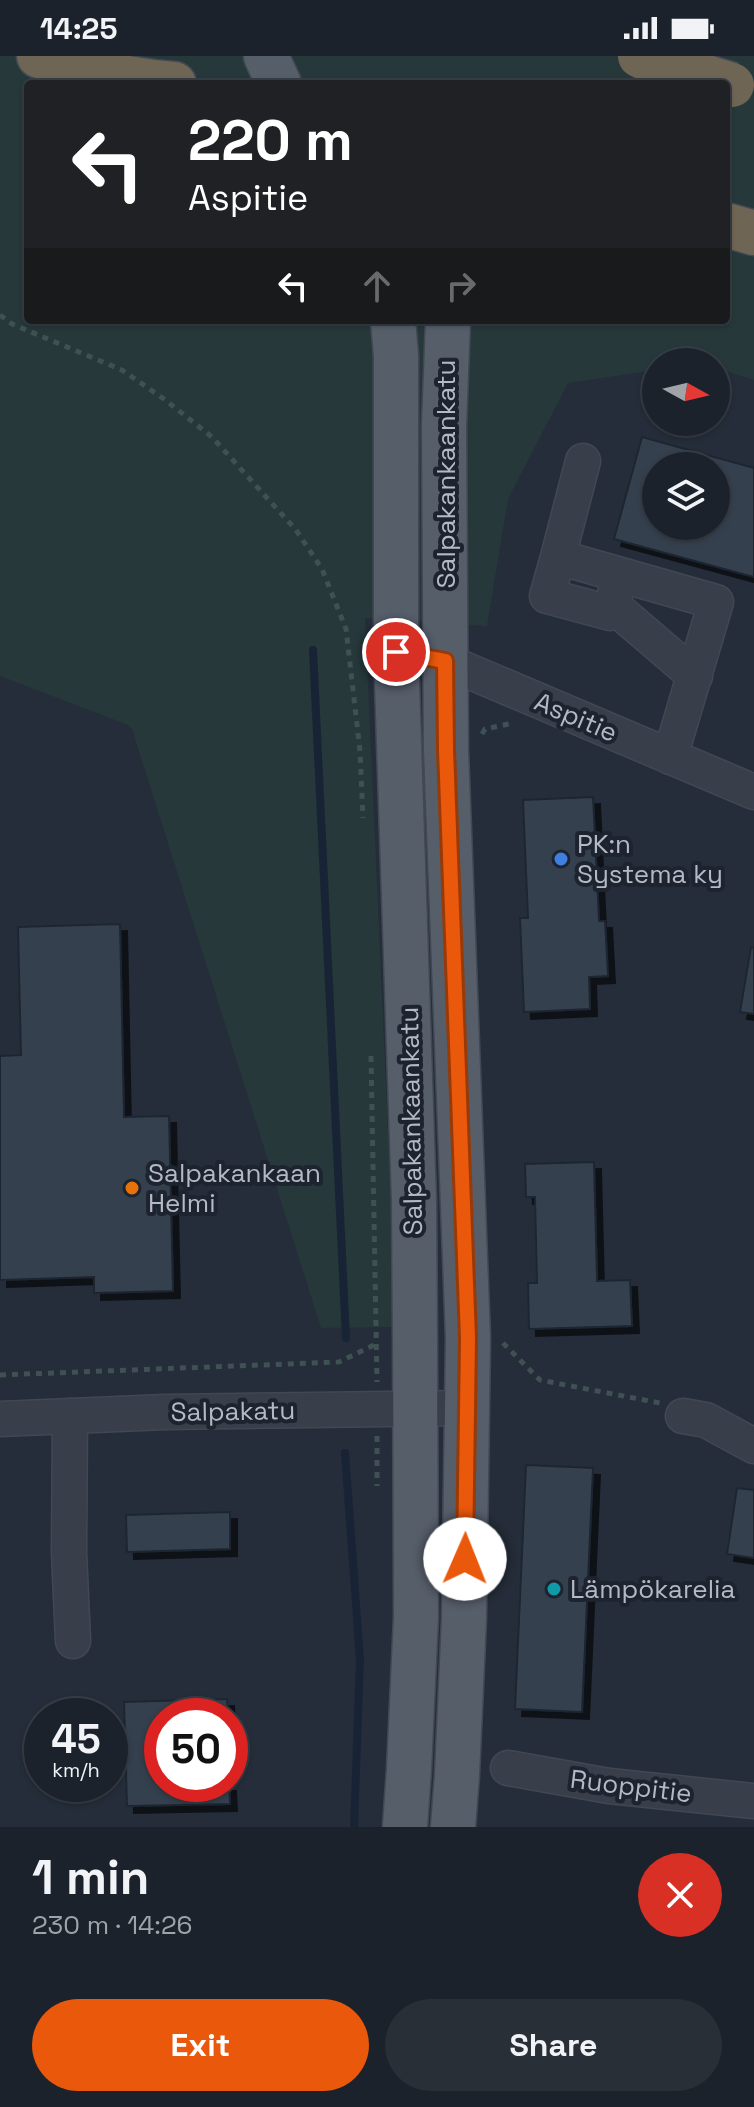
<!DOCTYPE html>
<html lang="en">
<head>
<meta charset="utf-8">
<style>
	body { margin:0; font-family:"Space Grotesk",sans-serif; background:#282f37; color:#f1f3f6; height:100vh; display:flex; flex-direction:column; font-size:30px; white-space:nowrap }
	* { box-sizing:border-box; margin:0 }
	p { font-size:26px; color:#a0a4a9 }
	.icon { flex:none; width:44px; height:44px; fill:none; stroke:currentColor; stroke-width:2; stroke-linecap:round; stroke-linejoin:round }
	.map { position:relative; height:1771px; overflow:hidden }
	.sheet { display:flex; flex-direction:column; background:#1b222b; flex:1 }
	.sheet>* { flex:none }
	.top-card { position:absolute; left:24px; top:24px; width:706px; height:244px; border-radius:8px; box-shadow:0 2px 6px #0004,0 0 0 2px #393f47; background:#202124; color:#fff; overflow:hidden }
	.needle { width:52px; rotate:98deg }
	.buttons { position:absolute; left:642px; top:292px; display:grid; gap:16px }
	.buttons a { display:grid; place-items:center; width:88px; height:88px; border-radius:50%; background:#1b222b; box-shadow:0 2px 6px #0004,0 0 0 2px #393f47; font-size:40px }
	.speed { position:absolute; left:24px; top:1642px; display:flex; gap:16px; font-size:40px; font-weight:700; text-align:center }
	.speed>* { display:grid; place-content:center; width:104px; height:104px; border-radius:50%; background:#1b222b; box-shadow:0 2px 6px #0004,0 0 0 2px #393f47; line-height:1 }
	.speed small { font-size:20px; font-weight:400 }
	.speed .limit { border:12px solid #d22; background:#fff; color:#111 }
	.pin { position:absolute; display:grid; place-items:center; width:68px; height:68px; color:#fff; margin:-34px; border:4px solid #fff; border-radius:50%; box-shadow:0 2px 8px #0007 }
	.me { position:absolute; width:88px; margin:-44px; rotate:1deg; stroke-linejoin:round; filter:drop-shadow(0 0 6px #0008) }
	.turn { display:flex; align-items:center; gap:28px; height:168px; padding:0 32px; font-size:36px }
	.turn .icon { width:104px; height:104px; stroke-width:2.5 }
	.turn b { display:block; font-size:56px; line-height:68px }
	.lanes { display:flex; align-items:center; height:76px; padding:0 32px; background:#0003; justify-content:center; gap:40px; direction:ltr }
	.lanes .off { opacity:.35 }
	.round { display:grid; place-items:center; flex:none; width:84px; height:84px; border-radius:42px; background:#282f37 }
	.overview { display:flex; align-items:center; justify-content:space-between; height:136px; padding:0 32px }
	h1 { font-size:48px; font-weight:700; line-height:60px }
	.cta { display:flex; gap:16px; margin-top:auto; padding:16px 32px }
	.cta a { flex:1; height:92px; border-radius:48px; background:#ea580c; color:#fff; font-size:32px; font-weight:700; line-height:92px; text-align:center }
	.cta a+a { background:#282f37; color:#f1f3f6 }
	.status { display:flex; justify-content:space-between; align-items:center; height:56px; padding:0 40px; background:#1b222b; direction:ltr }
	.status svg { height:22px; fill:currentColor }
	.map>svg:first-child { display:block }
</style>
</head>
<body>
<div class="status"><b>14:25</b><svg viewBox="0 0 49 12"><path d="M0 12V9h3v3zM5 12V6h3v6zM10 12V3h3v9zM15 12V0h3v12zM26 1h20v11H26zM47 4h2v5h-2z"/></svg></div>
<div class="map">
<svg width="754" height="1771" viewBox="0 0 754 1771">
	<defs>
		<filter id="shadow"><feDropShadow dx="7" dy="7" stdDeviation="0" flood-color="#0009"/></filter>
	</defs>
	<rect width="100%" height="100%" fill="#242d39"/>
	<path fill="#26383a" fill-rule="evenodd" d="M0,0H754V324L716,312V306H656V314L568,327L508,443L487,570L365,562L397,1271L321,1272L132,673L128,669L0,620ZM28,28H726V264H28Z"/>
	<g fill="none" stroke-linecap="round" stroke-linejoin="round">
		<path stroke="#182436" stroke-width="8" d="M313,594L346,1282
			M345,1397L360,1603L354,1771"/>
	</g>
	<path fill="#364150" stroke="#1f2631" stroke-width="2" fill-rule="evenodd" filter="url(#shadow)" d="M642,381L754,412V521L614,483ZM656,410H716V470H656Z
		M593,741L599,865H605L608,920L589,921L590,953L524,956L520,862H528L523,744Z
		M120,868L124,1061L169,1060L173,1235L94,1237V1221L0,1224V1000L21,999L18,871Z
		M751,891L754,892V958L740,956Z
		M594,1106L597,1225L630,1224L632,1270L529,1273L528,1227H537L535,1141H526L525,1108Z
		M526,1409L593,1412L582,1656L515,1653Z
		M737,1432L754,1434V1502L727,1498Z
		M230,1456V1493L127,1496L126,1459Z
		M227,1643L228,1660H162V1728H229L230,1748L127,1750L124,1646Z"/>
	<g fill="none" stroke-linecap="round" stroke-linejoin="round">
		<defs>
			<path id="minor" d="M583,405L558,501L716,546L670,701
				M558,501L547,540L610,557L620,519
				M612,549L695,620
				M396,596L445,605L754,736
				M70,1360L69,1496L73,1585
				M683,1360L706,1364L754,1390
				M0,1363L165,1356L467,1352
				M508,1712L609,1730L754,1745"/>
			<path id="major" d="M266,0L279,28
				M393,264L396,300V596L414,1144L415,1283L416,1561L409,1713L405,1771
				M448,264L444,370L446,694L468,1282L464,1563L457,1719L453,1771"/>
			<path id="highway" d="M39,0C86,14 125,24 174,28
				M726,169L754,177"/>
		</defs>
		<use href="#minor" stroke="#414853" stroke-width="37"/>
		<use href="#major" stroke="#414853" stroke-width="47"/>
		<use href="#highway" stroke="#434a55" stroke-width="47"/>
		<path stroke="#3f5153" stroke-width="5" stroke-dasharray="6 6" stroke-linecap="butt" d="M0,259L12,268L122,314L164,343L212,381L296,474L322,513L346,573L360,695L363,762
			M482,678L485,673L509,668V664
			M371,1000L377,1326
			M503,1287L540,1324L660,1347
			M0,1319L339,1306L378,1287
			M377,1380V1430"/>
		<use href="#minor" stroke="#383f4a" stroke-width="34"/>
		<use href="#major" stroke="#565e6a" stroke-width="44"/>
		<use href="#highway" stroke="#6f6555" stroke-width="44"/>
		<defs>
			<path id="highway-bridge" d="M640,0L732,29"/>
		</defs>
		<use href="#highway-bridge" stroke="#434a55" stroke-width="47" stroke-linecap="butt"/>
		<use href="#highway-bridge" stroke="#6f6555" stroke-width="44"/>
	</g>
	<g fill="none" stroke-linecap="round" stroke-linejoin="round">
		<defs>
			<path id="route" d="M396,596L445,605L446,694L468,1282L465,1503"/>
		</defs>
		<use href="#route" stroke="#983908" stroke-width="20"/>
		<use href="#route" stroke="#ea580c" stroke-width="14"/>
	</g>
	<circle fill="#3f7fe0" stroke="#1d242f" stroke-width="3" cx="561" cy="803" r="8"/>
	<circle fill="#e8710a" stroke="#1d242f" stroke-width="3" cx="132" cy="1132" r="8"/>
	<circle fill="#0f9aa8" stroke="#1d242f" stroke-width="3" cx="554" cy="1533" r="8"/>
	<g text-anchor="middle" dominant-baseline="central" stroke-width="8" stroke-linejoin="round" paint-order="stroke">
		<g font-size="26" fill="#b3bac5" stroke="#1d242f">
			<text transform="translate(446 418) rotate(-90)">Salpakankaankatu</text>
			<text transform="translate(576 661) rotate(23)">Aspitie</text>
			<text transform="translate(411 1065) rotate(-91)">Salpakankaankatu</text>
			<text transform="translate(233 1355) rotate(-1)">Salpakatu</text>
			<text transform="translate(631 1730) rotate(7)">Ruoppitie</text>
		</g>
		<g font-size="26" fill="#b3bac5" stroke="#1d242f" text-anchor="start">
			<text x="577" y="788">PK:n<tspan x="577" dy="30">Systema ky</tspan></text>
			<text x="148" y="1117">Salpakankaan<tspan x="148" dy="30">Helmi</tspan></text>
			<text x="570" y="1533">Lämpökarelia</text>
		</g>
	</g>
</svg>
<div class="buttons">
<a><svg class="needle" viewBox="-14 -14 28 28"><path d="M0-13l5 13h-10z" fill="#e53935"/><path d="M0 13l5-13h-10z" fill="#a0a4a9"/></svg></a>
<a><svg class="icon" aria-label="layers" viewBox="0 0 24 24"><path d="M12 4l9 5-9 5-9-5zM3 14l9 5 9-5"/></svg></a>
</div>
<div class="speed"><div>45<small>km/h</small></div><div class="limit">50</div></div>
<div class="pin" style="left:396px;top:596px;background:#d93025"><svg class="icon" aria-label="arrive" viewBox="0 0 24 24"><path d="M6 21V4h12l-3 4 3 4H6"/></svg></div>
<svg class="me" style="left:465px;top:1503px" viewBox="-20 -20 40 40"><circle r="19" fill="#fff"/><path d="M0-13L10 11 0 6-10 11z" fill="#ea580c"/></svg>
<div class="top-card">
<div class="turn"><svg class="icon" aria-label="left" viewBox="0 0 24 24"><path d="M17 20v-9H6M10 6l-5 5 5 5"/></svg><div><b>220 m</b>Aspitie</div></div>
<div class="lanes"><svg class="icon" aria-label="left" viewBox="0 0 24 24"><path d="M17 20v-9H6M10 6l-5 5 5 5"/></svg><svg class="icon off" aria-label="ahead" viewBox="0 0 24 24"><path d="M12 20V5M6 11l6-6 6 6"/></svg><svg class="icon off" aria-label="right" viewBox="0 0 24 24"><path d="M7 20v-9h11M14 6l5 5-5 5"/></svg></div>
</div>
</div>
<section class="sheet">
<div class="overview"><div><h1>1 min</h1><p>230 m · 14:26</p></div><a class="round" style="background:#d93025;color:#fff"><svg class="icon" aria-label="close" viewBox="0 0 24 24"><path d="M6 6l12 12M18 6L6 18"/></svg></a></div>
<div class="cta"><a>Exit</a><a>Share</a></div>
</section>
</body>
</html>
